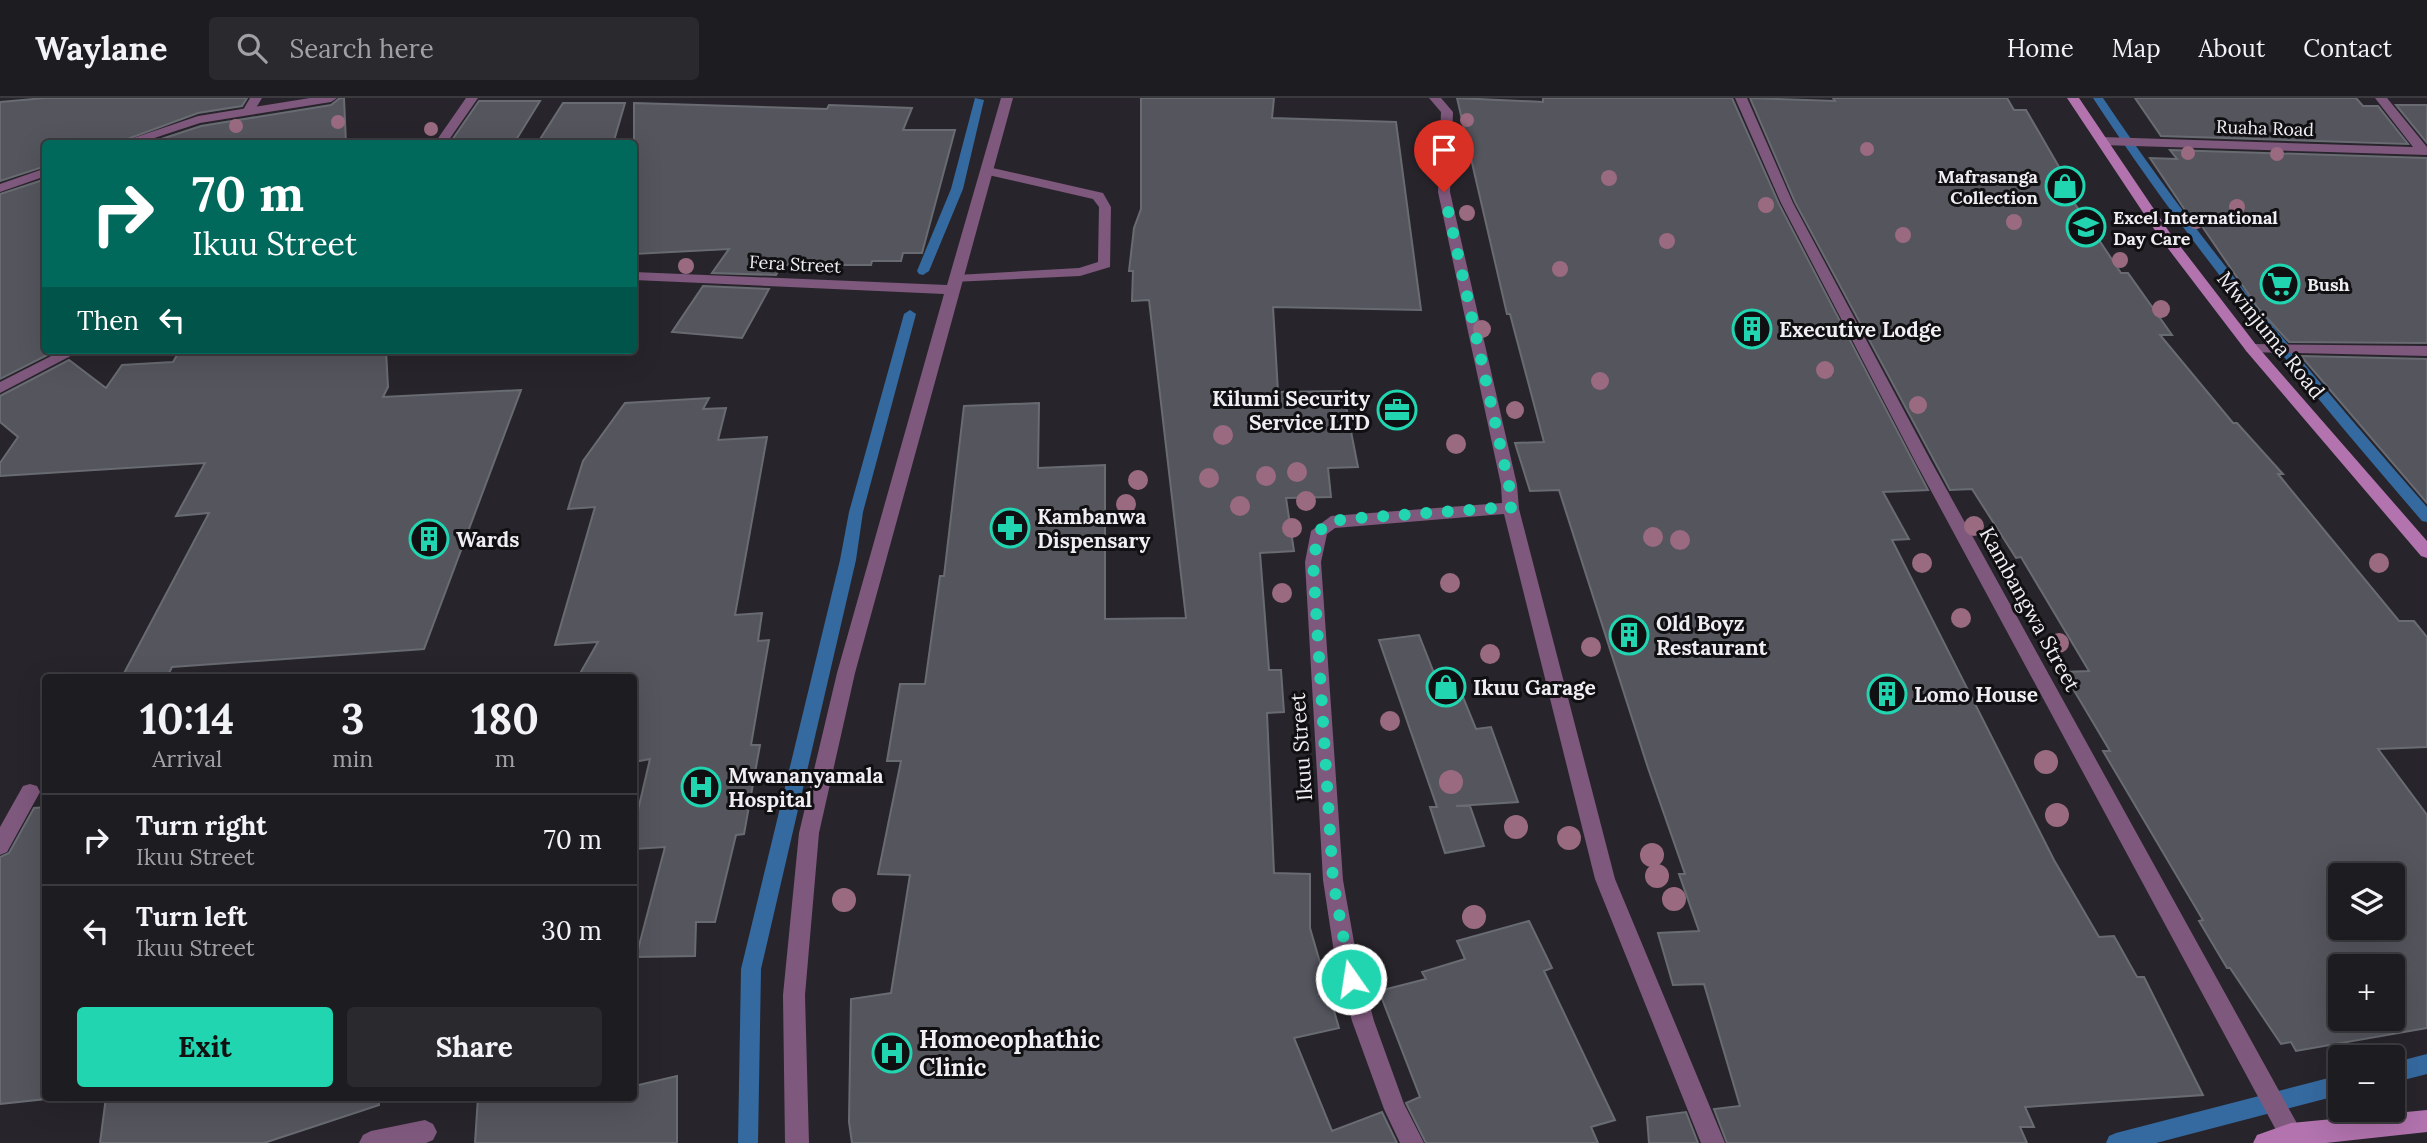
<!DOCTYPE html>
<html lang="en">
<head>
<meta charset="utf-8">
<style>
	body { margin:0; font-family:Lora,serif; background:#2a292d; color:#f1f3f6; height:100vh; display:flex; flex-direction:column; font-size:26px; white-space:nowrap }
	* { box-sizing:border-box; margin:0 }
	p { font-size:23px; color:#a0a1a5 }
	.icon { flex:none; width:38px; height:38px; fill:none; stroke:currentColor; stroke-width:2; stroke-linecap:round; stroke-linejoin:round }
	.map { position:relative; flex:1; overflow:hidden }
	.side { position:absolute; left:42px; top:576px; width:595px; height:427px; display:flex; flex-direction:column; background:#1d1c20; border-radius:7px; box-shadow:0 7px 28px #0002,0 0 0 2px #3b3a3e }
	.side>* { flex:none }
	.hud { position:absolute; left:42px; top:42px; width:595px; height:214px; border-radius:7px; box-shadow:0 7px 28px #0002,0 0 0 2px #3b3a3e; background:#00695c; color:#fff; overflow:hidden }
	.fabs { position:absolute; left:2328px; top:765px; display:grid; gap:14px }
	.fabs a { display:grid; place-items:center; width:77px; height:77px; border-radius:7px; background:#1d1c20; box-shadow:0 7px 28px #0002,0 0 0 2px #3b3a3e; font-size:35px }
	.pin { position:absolute; display:grid; place-items:center; width:60px; height:60px; color:#fff; margin:-72px -30px; border-radius:50% 50% 50% 0; rotate:-45deg; box-shadow:0 0 7px #0007 }
	.pin .icon { rotate:45deg }
	.me { position:absolute; width:77px; margin:-38px; rotate:347deg; stroke-linejoin:round; filter:drop-shadow(0 0 5px #0008) }
	.turn { display:flex; align-items:center; gap:24px; height:147px; padding:0 35px; font-size:32px }
	.turn .icon { width:91px; height:91px; stroke-width:2.5 }
	.turn b { display:block; font-size:49px; line-height:60px }
	.then { display:flex; align-items:center; height:66px; padding:0 35px; background:#0003; gap:14px; font-size:26px }
	.eta { display:flex; justify-content:space-evenly; align-items:center; height:119px; text-align:center }
	.eta b { font-size:42px; font-weight:700; line-height:49px }
	.action { display:flex; gap:14px; margin-top:auto; padding:14px 35px }
	.action a { flex:1; height:80px; border-radius:7px; background:#20d5b0; color:#111; font-size:28px; font-weight:700; line-height:80px; text-align:center }
	.action a+a { background:#2a292d; color:#f1f3f6 }
	ul { padding:0; list-style:none }
	li { display:flex; align-items:center; gap:21px; height:91px; padding:0 35px; border-top:2px solid #3b3a3e }
	li div { flex:1 }
	li b { display:block; font-size:26px }
	li em { font-style:normal }
	header { display:flex; align-items:center; gap:42px; box-sizing:border-box; height:98px; padding:0 35px; background:#1d1c20; border-bottom:2px solid #3b3a3e }
	header strong { font-size:33px }
	nav { display:flex; gap:38px; margin-inline-start:auto; font-size:24px }
	.search { width:490px; height:63px; background:#2a292d; display:flex; align-items:center; gap:18px; box-sizing:border-box; padding:0 24px; border-radius:7px; color:#a0a1a5; font-size:26px }
	.map>svg:first-child { display:block }
</style>
</head>
<body>
<header>
<strong>Waylane</strong>
<div class="search"><svg class="icon" aria-label="search" viewBox="0 0 24 24"><circle cx="10" cy="10" r="6"/><path d="M15 15l6 6"/></svg>Search here</div>
<nav><a>Home</a><a>Map</a><a>About</a><a>Contact</a></nav>
</header>
<div class="map">
<svg width="2427" height="1045" viewBox="0 0 2427 1045">
	<rect width="100%" height="100%" fill="#27252b"/>
	<g fill="none" stroke-linecap="round" stroke-linejoin="round">
		<path fill="#356aa0" fill-rule="evenodd" d="M975,0L984,2L963,91L929,173L923,177L919,176L917,173L951,91Z
			M2093,0H2103C2200,145 2312,278 2427,409V424L2422,423C2305,287 2191,150 2093,0Z
			M910,212L916,216L863,414L856,462L761,871L758,1045H738L741,871L840,462L849,414L904,216Z
			M2427,956V976L2392,985V965Z
			M2340,977V997L2156,1045H2106L2109,1038L2116,1035Z"/>
	</g>
	<path fill="#54555d" stroke="#696b73" stroke-width="2" fill-rule="evenodd" d="M45,0H247L242,8L198,15L114,46H46V68L0,83V4Z
		M340,0H344L346,46H146L201,28L331,7Z
		M1141,0H1274L1272,20L1396,24L1421,212L1273,209L1278,294L1343,293L1358,369L1328,370L1331,399L1286,400L1294,453L1260,455L1269,572H1281L1284,614L1267,615L1274,775L1310,776V830L1339,930L1294,940L1332,1033L1382,1014L1397,1045H852L849,1024L851,901L891,895L910,777L878,776L901,663H887L900,586H925L940,478H944L964,308L1039,305L1038,370L1105,367V521L1186,520L1149,202L1132,203L1133,173H1129L1134,130L1141,111Z
		M1457,0L1543,4V0H1732L1779,106L1928,392L1883,394L1909,441L1892,442L2054,762L2099,839L2114,838L2137,879H2144L2203,997L2025,1009L2034,1029H2020L2027,1045H1727L1714,1011L1740,1008L1704,886L1673,887L1658,835L1699,833L1679,776H1685L1648,670L1559,392L1530,393L1515,345L1544,344L1510,216H1507Z
		M1750,0L1835,3L1833,0H2007L2014,12H2026L2073,93L2067,94L2121,175H2128L2172,237H2160L2233,325H2237L2283,376H2278L2399,523H2414L2427,539V649L2378,651L2427,717V930L2296,953L2291,944L2281,946L2230,870H2227L2199,823L2203,822L2103,653H2110L2063,574L2089,573L2021,459L2016,460L1972,391L1950,392L1795,104ZM2340,777H2392V830H2340ZM2340,868H2392V920H2340Z
		M2135,0H2356L2363,8H2378L2408,46L2161,38Z
		M479,3H540L516,42H452Z
		M563,5H625L613,46H537Z
		M634,5L827,11L829,7L912,10L903,32H955L922,155H903L901,163H872L871,167H782L776,177L712,175L729,151L634,156Z
		M2396,7H2427V45Z
		M2170,52L2427,60V245L2289,244L2258,210L2195,118H2189L2150,60L2177,61Z
		M46,81V252H57L0,281V96Z
		M703,188L769,191L742,240L672,234Z
		M180,252H386L388,289L383,299L521,292L424,551L172,569L167,579H122L209,415L176,418L205,365L0,378V365L18,339L0,324V298L69,262L106,290L122,267L173,264Z
		M2301,258L2427,261V405Z
		M709,300L703,311L726,310L718,342L767,339L735,517L762,515L758,543L769,542L751,647H760L744,736L736,737L715,824H696L695,858L636,859L665,749L634,751V729L650,661L634,664V579H578L598,544L555,547L595,409L568,411L583,363L625,305Z
		M1419,537L1434,575L1452,572L1476,631L1491,629L1518,704L1456,708H1470L1484,748L1445,755L1430,709H1437L1379,542Z
		M46,709V1001L0,1006V759L9,755L34,710Z
		M1529,823L1552,870L1544,873L1615,1022L1591,1029L1598,1045H1426L1406,1005L1420,999L1379,893L1426,881L1422,874L1465,861L1457,843Z
		M677,978V1045H475L478,999H634V988Z
		M106,999H378L379,1007L264,1045H100Z
		M1686,1014L1698,1045H1649L1647,1019Z"/>
	<g fill="none" stroke-linecap="round" stroke-linejoin="round">
		<path fill="#7f587d" fill-rule="evenodd" d="M250,0H262L253,15L249,16L243,12Z
			M988,69L1103,95L1111,109L1110,169L1080,178L952,184L950,181L957,177L1079,170L1098,164L1099,109L1093,101L984,76V70Z
			M30,686L37,688L40,694L7,754L0,757V729L23,688Z
			M425,1022L433,1026L437,1034L433,1042L426,1045H359L363,1037L371,1033Z"/>
		<path fill="#7f587d" fill-rule="evenodd" d="M310,0H337L331,4L200,25L136,46H116L198,18Z
			M466,0H478L446,46H434Z
			M1001,0H1013L855,575L819,735L805,897L809,1045H785L783,897L799,735L837,575L944,196L634,182V174L947,187Z
			M1429,0H1441L1453,14L1450,94L1517,387L1519,411L1615,781L1725,1045H1701L1595,781L1504,416L1335,430L1327,436L1321,464L1343,782L1357,861L1374,923L1404,1006L1424,1045H1400L1384,1011L1352,923L1335,861L1323,782L1305,464L1311,433L1331,418L1502,405L1501,387L1438,94L1441,14Z
			M1735,0H1747L1793,105L1932,365L2299,1029L2303,1037L2299,1045H2283L1916,365L1781,105Z
			M2375,0H2387L2427,49V57L2102,47L2096,43L2102,39L2413,49Z
			M46,70V78L0,94V86Z
			M2252,246L2427,248V258L2247,254L2245,251Z
			M63,252H82L0,295V284Z"/>
		<path fill="#b273ae" fill-rule="evenodd" d="M2067,0H2079L2170,135L2257,248L2427,443V460L2421,458L2247,254L2160,140Z
			M2427,1012V1034L2326,1045H2253L2257,1037L2291,1025Z"/>
	</g>
	<g fill="#9a6b80">
		<circle cx="1467" cy="22" r="7"/>
		<circle cx="338" cy="24" r="7"/>
		<circle cx="236" cy="28" r="7"/>
		<circle cx="431" cy="31" r="7"/>
		<circle cx="1465" cy="51" r="7"/>
		<circle cx="1867" cy="51" r="7"/>
		<circle cx="2188" cy="55" r="7"/>
		<circle cx="2277" cy="56" r="7"/>
		<circle cx="1609" cy="80" r="8"/>
		<circle cx="1766" cy="107" r="8"/>
		<circle cx="2237" cy="109" r="8"/>
		<circle cx="1467" cy="115" r="8"/>
		<circle cx="2196" cy="123" r="8"/>
		<circle cx="2014" cy="124" r="8"/>
		<circle cx="1903" cy="137" r="8"/>
		<circle cx="1667" cy="143" r="8"/>
		<circle cx="2120" cy="162" r="8"/>
		<circle cx="686" cy="168" r="8"/>
		<circle cx="1560" cy="171" r="8"/>
		<circle cx="2161" cy="211" r="9"/>
		<circle cx="1482" cy="231" r="9"/>
		<circle cx="1825" cy="272" r="9"/>
		<circle cx="1600" cy="283" r="9"/>
		<circle cx="1918" cy="307" r="9"/>
		<circle cx="1515" cy="312" r="9"/>
		<circle cx="1223" cy="337" r="10"/>
		<circle cx="1456" cy="346" r="10"/>
		<circle cx="1297" cy="374" r="10"/>
		<circle cx="1266" cy="378" r="10"/>
		<circle cx="1209" cy="380" r="10"/>
		<circle cx="1138" cy="382" r="10"/>
		<circle cx="1306" cy="403" r="10"/>
		<circle cx="1126" cy="406" r="10"/>
		<circle cx="1240" cy="408" r="10"/>
		<circle cx="1974" cy="428" r="10"/>
		<circle cx="1292" cy="430" r="10"/>
		<circle cx="1653" cy="439" r="10"/>
		<circle cx="1680" cy="442" r="10"/>
		<circle cx="1922" cy="465" r="10"/>
		<circle cx="2379" cy="465" r="10"/>
		<circle cx="1450" cy="485" r="10"/>
		<circle cx="1282" cy="495" r="10"/>
		<circle cx="1961" cy="520" r="10"/>
		<circle cx="2059" cy="545" r="10"/>
		<circle cx="1591" cy="549" r="10"/>
		<circle cx="1490" cy="556" r="10"/>
		<circle cx="1390" cy="623" r="10"/>
		<circle cx="2046" cy="664" r="12"/>
		<circle cx="1451" cy="684" r="12"/>
		<circle cx="2057" cy="717" r="12"/>
		<circle cx="1516" cy="729" r="12"/>
		<circle cx="1569" cy="740" r="12"/>
		<circle cx="1652" cy="757" r="12"/>
		<circle cx="1657" cy="778" r="12"/>
		<circle cx="1674" cy="801" r="12"/>
		<circle cx="844" cy="802" r="12"/>
		<circle cx="1474" cy="819" r="12"/>
	</g>
	<g fill="none" stroke-linecap="round" stroke-linejoin="round">
		<path stroke="#20d5b0" stroke-width="12" stroke-dasharray="0 21.6" d="M1351,881L1333,782L1313,464L1319,433L1331,424L1345,421L1496,410L1511,411L1509,387L1444,94"/>
	</g>
	<defs>
		<symbol id="shop-ring" viewBox="-11 -11 22 22"><circle r="9.5" fill="#100f11" stroke="#20d5b0" stroke-width="1.5"/><path d="M-5-2.5h2.3a2.7 3.5 0 0 1 5.4 0H5L5.5 6h-11ZM-1.5-2.5h3a1.5 2.3 0 0 0-3 0Z" fill="#20d5b0"/></symbol>
		<symbol id="school-ring" viewBox="-11 -11 22 22"><circle r="9.5" fill="#100f11" stroke="#20d5b0" stroke-width="1.5"/><path d="M0-5L7-2L0 1L-7-2ZM-4 1L0 2.5L4 1V4Q0 6-4 4Z" fill="#20d5b0"/></symbol>
		<symbol id="supermarket-ring" viewBox="-11 -11 22 22"><circle r="9.5" fill="#100f11" stroke="#20d5b0" stroke-width="1.5"/><path d="M-6-5.5h2.5l.6 2H6L4.5 2H-2.5L-4.4-4H-6ZM-1.5 3.2a1.3 1.3 0 1 0 .1 0ZM3 3.2a1.3 1.3 0 1 0 .1 0Z" fill="#20d5b0"/></symbol>
		<symbol id="building-ring" viewBox="-11 -11 22 22"><circle r="9.5" fill="#100f11" stroke="#20d5b0" stroke-width="1.5"/><path d="M-4-6H4V6H1V3H-1V6H-4ZM-2.5-4.3h1.7v1.8h-1.7ZM.8-4.3h1.7v1.8H.8ZM-2.5-1h1.7V.8h-1.7ZM.8-1h1.7V.8H.8Z" fill="#20d5b0"/></symbol>
		<symbol id="office-ring" viewBox="-11 -11 22 22"><circle r="9.5" fill="#100f11" stroke="#20d5b0" stroke-width="1.5"/><path d="M-6-3h4V-5.5h4V-3h4V5H-6ZM-1-4.5V-3h2v-1.5ZM-6 0V1H6V0Z" fill="#20d5b0"/></symbol>
		<symbol id="pharmacy-ring" viewBox="-11 -11 22 22"><circle r="9.5" fill="#100f11" stroke="#20d5b0" stroke-width="1.5"/><path d="M-2-6h4v4h4v4h-4v4h-4v-4h-4v-4h4Z" fill="#20d5b0"/></symbol>
		<symbol id="hospital-ring" viewBox="-11 -11 22 22"><circle r="9.5" fill="#100f11" stroke="#20d5b0" stroke-width="1.5"/><path d="M-5-5h3v3.5h4V-5h3V5h-3V1.5h-4V5h-3Z" fill="#20d5b0"/></symbol>
	</defs>
	<g fill-rule="evenodd">
		<use href="#shop-ring" x="2043" y="66" width="44" height="44"/>
		<use href="#school-ring" x="2064" y="107" width="44" height="44"/>
		<use href="#supermarket-ring" x="2258" y="164" width="44" height="44"/>
		<use href="#building-ring" x="1730" y="209" width="44" height="44"/>
		<use href="#office-ring" x="1375" y="290" width="44" height="44"/>
		<use href="#pharmacy-ring" x="988" y="408" width="44" height="44"/>
		<use href="#building-ring" x="407" y="419" width="44" height="44"/>
		<use href="#building-ring" x="1607" y="515" width="44" height="44"/>
		<use href="#shop-ring" x="1424" y="567" width="44" height="44"/>
		<use href="#building-ring" x="1865" y="574" width="44" height="44"/>
		<use href="#hospital-ring" x="679" y="667" width="44" height="44"/>
		<use href="#hospital-ring" x="870" y="933" width="44" height="44"/>
	</g>
	<g text-anchor="middle" dominant-baseline="central" stroke-width="6" stroke-linejoin="round" paint-order="stroke">
		<g font-size="18" fill="#f0eef3" stroke="#100f11">
			<text transform="translate(2265 30) rotate(2)">Ruaha Road</text>
			<text transform="translate(795 166) rotate(3)">Fera Street</text>
		</g>
		<g font-size="18" font-weight="bold" fill="#f0eef3" stroke="#100f11" text-anchor="start">
			<text x="2038" y="78" text-anchor="end">Mafrasanga<tspan x="2038" dy="21">Collection</tspan></text>
			<text x="2113" y="119">Excel International<tspan x="2113" dy="21">Day Care</tspan></text>
			<text x="2307" y="186">Bush</text>
		</g>
		<g font-size="21" font-weight="bold" fill="#f0eef3" stroke="#100f11" text-anchor="start">
			<text x="1779" y="231">Executive Lodge</text>
			<text x="1370" y="300" text-anchor="end">Kilumi Security<tspan x="1370" dy="24">Service LTD</tspan></text>
			<text x="1037" y="418">Kambanwa<tspan x="1037" dy="24">Dispensary</tspan></text>
			<text x="456" y="441">Wards</text>
			<text x="1656" y="525">Old Boyz<tspan x="1656" dy="24">Restaurant</tspan></text>
			<text x="1473" y="589">Ikuu Garage</text>
			<text x="1914" y="596">Lomo House</text>
			<text x="728" y="677">Mwananyamala<tspan x="728" dy="24">Hospital</tspan></text>
		</g>
		<g font-size="21" fill="#f0eef3" stroke="#100f11">
			<text transform="translate(2271 237) rotate(51)">Mwinjuma Road</text>
			<text transform="translate(2030 511) rotate(61)">Kambangwa Street</text>
			<text transform="translate(1301 649) rotate(-94)">Ikuu Street</text>
		</g>
		<g font-size="24" font-weight="bold" fill="#f0eef3" stroke="#100f11" text-anchor="start">
			<text x="919" y="941">Homoeophathic<tspan x="919" dy="28">Clinic</tspan></text>
		</g>
	</g>
</svg>
<div class="fabs">
<a><svg class="icon" aria-label="layers" viewBox="0 0 24 24"><path d="M12 4l9 5-9 5-9-5zM3 14l9 5 9-5"/></svg></a>
<a>+</a>
<a>−</a>
</div>
<div class="pin" style="left:1444px;top:94px;background:#d93025"><svg class="icon" aria-label="arrive" viewBox="0 0 24 24"><path d="M6 21V4h12l-3 4 3 4H6"/></svg></div>
<svg class="me" style="left:1351px;top:881px" viewBox="-20 -20 40 40"><circle r="17" fill="#20d5b0" stroke="#fff" stroke-width="3"/><path d="M0-11L8 9 0 5-8 9z" fill="#fff"/></svg>
<div class="hud">
<div class="turn"><svg class="icon" aria-label="right" viewBox="0 0 24 24"><path d="M7 20v-9h11M14 6l5 5-5 5"/></svg><div><b>70 m</b>Ikuu Street</div></div>
<div class="then">Then<svg class="icon" aria-label="left" viewBox="0 0 24 24"><path d="M17 20v-9H6M10 6l-5 5 5 5"/></svg></div>
</div>
<section class="side">
<div class="eta">
<div><b>10:14</b><p>Arrival</p></div>
<div><b>3</b><p>min</p></div>
<div><b>180</b><p>m</p></div>
</div>
<ul>
<li><svg class="icon" aria-label="right" viewBox="0 0 24 24"><path d="M7 20v-9h11M14 6l5 5-5 5"/></svg><div><b>Turn right</b><p>Ikuu Street</p></div><em>70 m</em></li>
<li><svg class="icon" aria-label="left" viewBox="0 0 24 24"><path d="M17 20v-9H6M10 6l-5 5 5 5"/></svg><div><b>Turn left</b><p>Ikuu Street</p></div><em>30 m</em></li>
</ul>
<div class="action"><a>Exit</a><a>Share</a></div>
</section>
</div>
</body>
</html>
